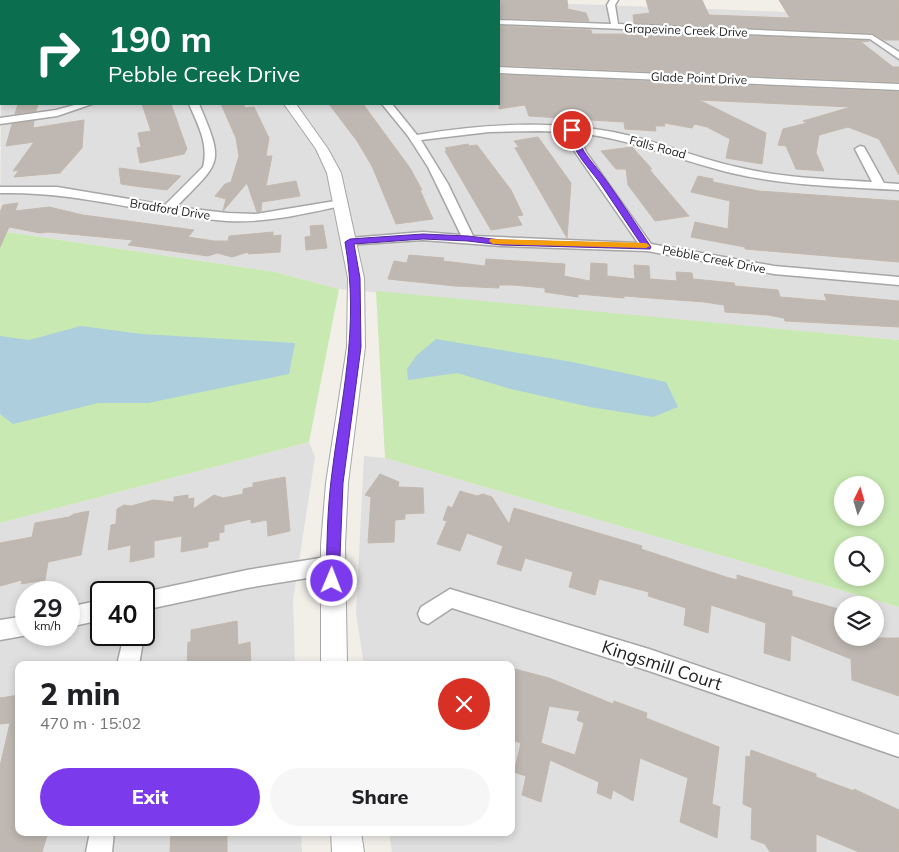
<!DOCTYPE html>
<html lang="en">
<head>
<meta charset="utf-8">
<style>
	body { margin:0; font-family:Mulish,sans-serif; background:#f6f6f6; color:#202124; height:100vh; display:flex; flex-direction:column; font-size:19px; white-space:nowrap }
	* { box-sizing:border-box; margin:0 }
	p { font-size:16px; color:#757577 }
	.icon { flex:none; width:28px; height:28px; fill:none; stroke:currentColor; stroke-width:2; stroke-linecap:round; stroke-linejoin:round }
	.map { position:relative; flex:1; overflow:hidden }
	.details { position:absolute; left:15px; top:661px; width:500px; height:175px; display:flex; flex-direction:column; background:#fff; border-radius:10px; box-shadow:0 2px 8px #0003 }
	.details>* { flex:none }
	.guide { position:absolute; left:0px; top:0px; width:500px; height:105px; box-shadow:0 2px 8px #0003; background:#0b6e4f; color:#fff; overflow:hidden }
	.needle { width:32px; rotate:5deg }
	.buttons { position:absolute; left:834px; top:476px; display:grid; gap:10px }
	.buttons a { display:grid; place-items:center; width:50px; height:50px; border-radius:50%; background:#fff; box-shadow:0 2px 8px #0003; font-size:25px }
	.speed { position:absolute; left:15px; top:581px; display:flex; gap:10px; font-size:25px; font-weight:700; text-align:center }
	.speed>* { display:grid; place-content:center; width:65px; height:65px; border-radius:50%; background:#fff; box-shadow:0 2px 8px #0003; line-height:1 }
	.speed small { font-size:12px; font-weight:400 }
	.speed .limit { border:2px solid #111; border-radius:8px; background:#fff; color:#111 }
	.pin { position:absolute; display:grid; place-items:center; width:42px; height:42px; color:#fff; margin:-21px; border:2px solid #fff; border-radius:50%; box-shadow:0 1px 5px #0007 }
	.me { position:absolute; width:55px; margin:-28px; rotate:1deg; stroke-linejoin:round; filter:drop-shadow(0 0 4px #0008) }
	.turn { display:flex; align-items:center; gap:18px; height:105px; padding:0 25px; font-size:22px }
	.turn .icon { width:65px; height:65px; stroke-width:2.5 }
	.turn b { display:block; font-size:35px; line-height:42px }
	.round { display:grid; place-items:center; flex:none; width:52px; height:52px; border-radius:26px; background:#f6f6f6 }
	.head { display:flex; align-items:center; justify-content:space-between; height:85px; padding:0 25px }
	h1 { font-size:30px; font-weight:800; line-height:38px }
	.cta { display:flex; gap:10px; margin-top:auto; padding:10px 25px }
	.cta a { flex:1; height:58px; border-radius:30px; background:#7c3aed; color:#fff; font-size:20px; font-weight:800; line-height:58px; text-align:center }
	.cta a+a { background:#f6f6f6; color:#202124 }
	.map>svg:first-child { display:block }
</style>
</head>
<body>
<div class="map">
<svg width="899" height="852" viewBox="0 0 899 852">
	<rect width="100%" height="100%" fill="#f2efe9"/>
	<path fill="#e0dfdf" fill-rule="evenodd" d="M263,0H471L894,16L899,0V340L339,289L275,272L0,231L1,103L499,104V1H260Z
		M309,442L315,457L293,600L295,665H19V832L301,833L302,852H0V523ZM26,592H69V635H26ZM101,592H144V635H101Z
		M364,456L385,458L899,607V852H392L389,833L511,832V665H364L356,613ZM842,605H875V638H842Z"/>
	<path fill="#c8e9b2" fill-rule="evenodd" d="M0,231L275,272L339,289L309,442L0,523Z
		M376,291L899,340V607L385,458ZM842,485H875V518H842ZM842,545H875V578H842Z"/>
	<path fill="#accedd" d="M81,326L142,334L295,343L289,374L148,403H98L13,424L0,414V336L29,340Z
		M436,339L572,362L666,382L678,407L653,417L590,407L511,389L457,373L408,380L407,369L416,356Z"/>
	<path fill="#bfb8b2" stroke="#c3b8ac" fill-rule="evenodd" d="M499,0H567L568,9L586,13L589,21L499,18Z
		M646,0H702L709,15L790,18L779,0H899V40H884L872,33L634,23L633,15L650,13Z
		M499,26L591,30L592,34H637L636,31L869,41L861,42L893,67H899V82L499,65Z
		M499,75L899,92V175L879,139L848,127L819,135L816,153L824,171L796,169L786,146L778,145L783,129L807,123L803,121L851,107L699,100L766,133L762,164L726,158L730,139L707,127L694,124L692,128L664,123L665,126H655L656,131L625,129L624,122L529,116L525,105L499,109Z
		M18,104H38L36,111L15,114Z
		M142,104H171L187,149L184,154L140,163L137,148L141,147L138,133L151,131Z
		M221,104H243L245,108L254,107L269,138L266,156H272L266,186L296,181L300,196L262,202L261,211L257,212L247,183L223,211L226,199L215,196L225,184L231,182L239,156L236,138Z
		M329,104H363L410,168L422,190H420L433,219L396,224L372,166L357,141Z
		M84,120L82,148L60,173L14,177L19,170L13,171L34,142L6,146L12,124L34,121L33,128Z
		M538,137L571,183L567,238L515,148L519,147L514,141Z
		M468,144L469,146L477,145L511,190L523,215L517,216L522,225L491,230L445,151L447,150L445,148Z
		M632,147L652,169H649L689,216L655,221L628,185L626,169H616L601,151Z
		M119,168L181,176L167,190L134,186L121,184Z
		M698,176L713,179V182L759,191L899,201V262L745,249V247L691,237L695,222L728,229L730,201L691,192Z
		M18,203L15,211L49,207L83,215L194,230L188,237L214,241H228L229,236L273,232V236L281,235L280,252L248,254V252L232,257L217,253L208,256L128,245L133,240L48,232L40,233L9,227L0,247V212L3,205Z
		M323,225L327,248L306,250L305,237L311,236L310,226Z
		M409,255L444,258L443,261L485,266L486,259L565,264L564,276L590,281L591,263L607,264V276L635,279L634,265L649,266L650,279L677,281L676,272L692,273L693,279L734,283L735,286L778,290L780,297L827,301L824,294L899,301V327L785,321L784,318L768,315L725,312L724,305L704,302L624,296V298L578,294V297L545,292V288L513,285H499V288L455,286L388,279L394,261L407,263Z
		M380,474L399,482L398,487L423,488L424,513L405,514V519L395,520L394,542L368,543L371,497L365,495Z
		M285,477L290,531L268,536L267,520L251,523V519L224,525V532L219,533V540L208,542V547L181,552L182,536L154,541V557L130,562L131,545L108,550L111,525L116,524L117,509L124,505L131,506L153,500L174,502V497L188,495V499L194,498L193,509L214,495L223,498L243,494V489L253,487V483Z
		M460,491L477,496L483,494L492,497L509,524L514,508L642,546L641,549L726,577L737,580V575L792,591V596L842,610V638H899V696L852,680L851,659L791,635L790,661L764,653L766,623L711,605L708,633L684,625L686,608L648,596L649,592L599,579L595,595L569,587L573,572L525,558L521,571L497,564L503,546L467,533L460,551L437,544L447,521L443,520L448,506L452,508Z
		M89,511L81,555L48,562L45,580L21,584L22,580L0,586V543L32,537L35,523L69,517L74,514Z
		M237,621L238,645L250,642L251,665H187L188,642H191V630Z
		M511,668L549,678L613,704L614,701L647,713L646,718L719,747L712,804L720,807L717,838L680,822L688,778L640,758L633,801L613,790L611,799L597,793L599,782L550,760L541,802L522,795L526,776L514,772L521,743L511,740ZM549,706L580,711L577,720L584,723L575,755L541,743Z
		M19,695V832H48L42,852H0V766L10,723L0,724V698Z
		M751,750L816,774V777L854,791V789L899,810V852H859L816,834V852H770L765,844L751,839L752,808L743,804L746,756L750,757Z
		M171,832H227V852H170Z"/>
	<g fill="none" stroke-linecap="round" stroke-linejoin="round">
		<defs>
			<path id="minor" d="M610,0H618L615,5L618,24L872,35L899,52V59L870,39L499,24V20L611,24L607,5Z
				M499,67L899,84V90L499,73Z
				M78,104H92L57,116L0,124V118L56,110Z
				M189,104H199C225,165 221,161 176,207L227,213L256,214L341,200L347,203L341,206C304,214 266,223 227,221C151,215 78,191 0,193V187H57L165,205L203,167C209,144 198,125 189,104Z
				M382,104H392L417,135C482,124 548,120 613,132C655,140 695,158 737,167C781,178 827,179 872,182L855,149L860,146L864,147L884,183L899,184V190C845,187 789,186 736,174C683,162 633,139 578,133L586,152L651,244L774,266L899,277V285L774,274L647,251L501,246L423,240L346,245L344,242L350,238L423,232L461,235L428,167L408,136ZM539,131L567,132L575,152L638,243L473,236L448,184L421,140L489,132Z
				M332,556L339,559L342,565L339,571L332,574L247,588L144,610V592H141H144L247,570Z
				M450,589L649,649L899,735V757L649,671L452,608L428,624L421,621L418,614L421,607Z
				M101,600V620L69,627V607Z
				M26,616V635H28L0,640V620Z
				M144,634V635L139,665H117L124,635Z
				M90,832H114L112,852H86Z"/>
			<path id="tertiary" d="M284,104H296L328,149L341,173L364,278L365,347L348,483L345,545L347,665H321V545L326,483L347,347L348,278L327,173L316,149Z
				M331,832H361L364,852H332Z"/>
		</defs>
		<use href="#minor" stroke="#a6a6a6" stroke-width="3"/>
		<use href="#tertiary" stroke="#a6a6a6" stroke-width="2"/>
		<use href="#minor" fill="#fff" fill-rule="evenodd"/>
		<use href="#tertiary" fill="#fff" fill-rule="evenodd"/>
	</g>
	<path fill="#7c3aed" stroke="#51269a" d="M572,128L576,130C579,152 596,165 608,183C623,204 637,226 651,247L650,249L501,245L468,241L423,239L354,244L360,278L361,347L343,483L339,581L337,585L332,587L328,585L326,581C327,548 327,514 331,481C341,397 360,328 345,242L350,239L423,234L468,236L501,240L641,244C628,225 615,205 602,186C590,168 572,153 569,130Z"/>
	<path fill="#f59e0b" d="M490,239L646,243L650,246L646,248L493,244L489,241Z"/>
	<g text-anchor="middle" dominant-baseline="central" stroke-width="4.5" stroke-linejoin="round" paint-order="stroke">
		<g font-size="12" fill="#222" stroke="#fff">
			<text transform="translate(686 30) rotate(2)">Grapevine Creek Drive</text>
			<text transform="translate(699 78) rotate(2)">Glade Point Drive</text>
			<text transform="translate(658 147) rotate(15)">Falls Road</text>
			<text transform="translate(170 209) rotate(9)">Bradford Drive</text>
			<text transform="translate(714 259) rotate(11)">Pebble Creek Drive</text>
		</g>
		<g font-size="18" fill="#222" stroke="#fff">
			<text transform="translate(662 665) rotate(18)">Kingsmill Court</text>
		</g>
	</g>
</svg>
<div class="buttons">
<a><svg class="needle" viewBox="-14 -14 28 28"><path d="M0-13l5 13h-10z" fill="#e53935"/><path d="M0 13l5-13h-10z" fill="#757577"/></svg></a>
<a><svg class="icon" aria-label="search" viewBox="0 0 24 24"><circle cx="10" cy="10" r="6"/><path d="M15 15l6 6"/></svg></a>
<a><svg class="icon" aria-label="layers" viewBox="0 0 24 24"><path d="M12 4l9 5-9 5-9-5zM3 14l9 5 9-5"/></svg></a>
</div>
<div class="speed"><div>29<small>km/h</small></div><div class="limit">40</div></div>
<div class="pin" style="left:572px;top:130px;background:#d93025"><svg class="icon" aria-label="arrive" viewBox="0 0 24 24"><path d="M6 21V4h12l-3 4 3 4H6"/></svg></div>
<svg class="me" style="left:332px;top:581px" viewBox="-20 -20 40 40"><circle r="17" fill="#7c3aed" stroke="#fff" stroke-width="3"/><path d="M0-11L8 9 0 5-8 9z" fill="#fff"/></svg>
<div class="guide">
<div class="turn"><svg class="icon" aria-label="right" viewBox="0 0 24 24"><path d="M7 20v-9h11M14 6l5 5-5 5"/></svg><div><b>190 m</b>Pebble Creek Drive</div></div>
</div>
<section class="details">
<div class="head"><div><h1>2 min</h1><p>470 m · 15:02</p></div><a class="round" style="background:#d93025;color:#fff"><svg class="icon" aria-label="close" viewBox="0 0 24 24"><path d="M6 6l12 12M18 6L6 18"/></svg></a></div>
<div class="cta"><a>Exit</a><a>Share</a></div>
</section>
</div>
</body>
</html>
